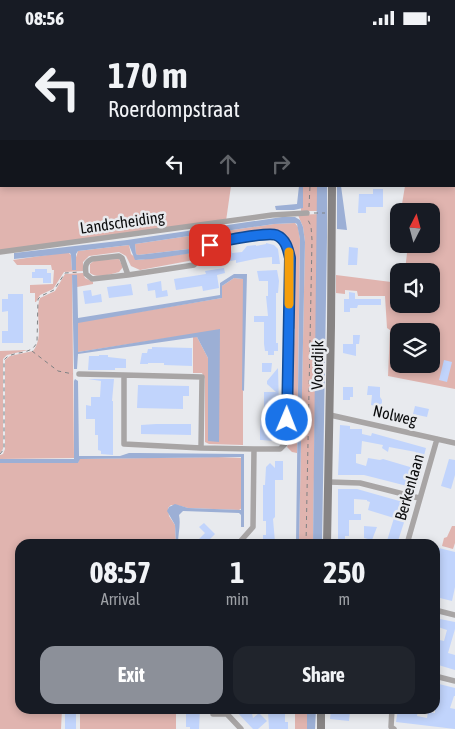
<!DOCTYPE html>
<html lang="en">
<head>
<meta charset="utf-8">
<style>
	body { margin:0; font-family:"Asap Condensed",sans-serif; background:#20242c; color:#f1f3f6; height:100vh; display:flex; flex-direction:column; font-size:19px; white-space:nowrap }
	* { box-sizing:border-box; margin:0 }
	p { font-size:16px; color:#9ea1a6 }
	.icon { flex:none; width:28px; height:28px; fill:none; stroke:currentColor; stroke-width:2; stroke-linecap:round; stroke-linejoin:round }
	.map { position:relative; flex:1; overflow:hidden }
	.drawer { position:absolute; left:15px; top:504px; width:425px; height:175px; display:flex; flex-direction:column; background:#171b24; border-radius:15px; box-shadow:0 2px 8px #0003 }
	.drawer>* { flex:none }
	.banner { position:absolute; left:0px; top:0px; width:455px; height:152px; box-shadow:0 2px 8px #0003; background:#171b24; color:#f1f3f6; overflow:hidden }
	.needle { width:32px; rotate:6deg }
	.buttons { position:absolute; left:390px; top:168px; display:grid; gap:10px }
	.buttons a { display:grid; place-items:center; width:50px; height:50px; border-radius:10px; background:#171b24; box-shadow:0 2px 8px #0003; font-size:25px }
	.pin { position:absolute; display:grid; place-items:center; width:42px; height:42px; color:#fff; margin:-21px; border-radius:10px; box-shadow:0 2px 8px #0006 }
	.me { position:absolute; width:55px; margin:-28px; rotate:1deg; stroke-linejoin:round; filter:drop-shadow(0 0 4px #0008) }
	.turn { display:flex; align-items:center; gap:18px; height:105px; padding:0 25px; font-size:22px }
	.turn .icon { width:65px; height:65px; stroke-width:2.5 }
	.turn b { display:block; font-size:35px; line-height:42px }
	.lanes { display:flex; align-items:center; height:48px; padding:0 25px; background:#0003; justify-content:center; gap:25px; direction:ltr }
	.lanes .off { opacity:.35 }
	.eta { display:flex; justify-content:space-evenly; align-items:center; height:85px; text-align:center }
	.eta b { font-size:30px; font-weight:700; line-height:35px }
	.cta { display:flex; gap:10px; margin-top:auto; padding:10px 25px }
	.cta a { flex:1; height:58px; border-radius:15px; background:#8c9099; color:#fff; font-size:20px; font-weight:700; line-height:58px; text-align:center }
	.cta a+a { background:#20242c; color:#f1f3f6 }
	.status { display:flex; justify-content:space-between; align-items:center; height:35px; padding:0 25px; background:#171b24; direction:ltr }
	.status svg { height:14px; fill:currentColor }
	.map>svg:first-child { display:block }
</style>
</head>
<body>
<div class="status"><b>08:56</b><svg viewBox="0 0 49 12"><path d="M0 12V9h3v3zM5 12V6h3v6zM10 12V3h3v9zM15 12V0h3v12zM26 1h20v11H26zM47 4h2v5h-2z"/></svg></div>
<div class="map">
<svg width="455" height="694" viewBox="0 0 455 694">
	<rect width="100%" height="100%" fill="#e8eaee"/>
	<path fill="#e0b4af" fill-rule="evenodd" d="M0,0H300V1H1V151H231L226,186L0,215Z
		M454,53H455V354L388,341L390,295L387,293L385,261H358L357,256L345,255V259L336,258V240L399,248V269H431V236H405L408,209H431V176L401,175L405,151H454ZM399,296H431V329H399Z
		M303,151H317L318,176H301V173H303Z
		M318,179L313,509H299L305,207L303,192L298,180Z
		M295,188L298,192L300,204L297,418L292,417L287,412C291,406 289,396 293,391V376L291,374L292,311L294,309L295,294L292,292L293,260L295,257V242L293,240C292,195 289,193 245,200L243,198L228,200L226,203L209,206L194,225L140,235L131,231L126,221L119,217L89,221L83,227V236L64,237L53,254L40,260L36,267H35V258H30V250L53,249L54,235H52L51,230H17L13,225L68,217L71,220L72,235L78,216L129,210L131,219L138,225L191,218L196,212L195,204L198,200L274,189Z
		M189,201L192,210L189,214L138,220L136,219L135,209Z
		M119,224L123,232L119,237C111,239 97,244 90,238V229L95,225Z
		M83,238L85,243L93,247V249L77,252V240H72L74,423L0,424V420L3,419L5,414V325L10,321L33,316C45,301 34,279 40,263L55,256L65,239Z
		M234,243L243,244V410L209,409L205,407V344L202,338H193V302H197L208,323V406L220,295L78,317V287L222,263V251Z
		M28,315L7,320L3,324V414L0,418V316Z
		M218,422L242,423V473L239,475L188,473L177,470H171L168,473L169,481L175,490L176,509H20V674H62L61,694H0V428H78L79,424Z
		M452,491H455V508L453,514L442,511L444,503L447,502Z
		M80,674H176V694H80Z
		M301,674H307V694H295V679H301Z"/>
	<path fill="#9cafd5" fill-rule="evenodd" d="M299,151H303V173L294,175H276L275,171L297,169Z
		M317,151H327V202L322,509H313Z
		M337,151H341L347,195L337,194Z
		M282,182H295L300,185L303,192L305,207L299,509H296L300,204L297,189L295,188L274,189L198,200L195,202L196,212L193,218L152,224L135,225L129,210L78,216L76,219V235H72L71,220L70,218L14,224V218L127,205ZM189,201L192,210L189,214L138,220L136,219L135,209Z
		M234,239H247L244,356L242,355L243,244L234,243L222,251V263L78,288V317L220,294L219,407L208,406V323L197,302L78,319L77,334H74L72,240H77L78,283L220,260V248Z
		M75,344L78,346L79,421H120L129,418H139L244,419V492H241V480L239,478L183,476L179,480C181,490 178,498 178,509H176L175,490L167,476L169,472L175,469L188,473L241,475V422L80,424L78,428H0V424H74V346Z
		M307,674H316L315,694H307Z"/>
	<path fill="#c1d4fc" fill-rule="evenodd" d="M373,154H383V172H366V178H358L359,159H373Z
		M266,208L274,210L278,214L280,229H272V222L260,223L236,228V225L225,227L223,216L231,215L232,218L242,217L247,211L256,210V211L266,209Z
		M349,212L358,213L357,230H348Z
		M224,233L225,238L217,240L219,253L203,256L202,251L176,255L174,244L206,239L205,236Z
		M35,234H47V238H51V248H43V243H32V237H35Z
		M277,235L279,246L278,258H276V308H278V316H274V320H268V316H265L264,309V287H254V281H268L266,261H268V246H259L257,236Z
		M161,246L162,256L167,255L168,261L156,263L155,255L148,256L147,249Z
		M131,249L133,260L109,263L107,252Z
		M91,255L92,261L101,259L102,267L85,269L83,256Z
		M349,257L355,258V264H381V270H358L357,273H350V277H344V264H349Z
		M8,259H23V308H2V296H8V276L2,277V264H8Z
		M353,300H360L359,309H356V321L343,318V309H353Z
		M152,312L192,313V331L164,330V328H148V329H140L142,318H147L148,314H152Z
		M99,320H108V322L126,324V333H115V335H88L89,321H99Z
		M444,325L452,327L447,347L439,345Z
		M262,328H272L271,337H262Z
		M278,333L279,372H277V388H274V406L262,405H260V392L261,383L264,380V357H276L267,349V346Z
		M88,344H114L112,366H113V420L101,419V416L98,415V400H95V384H86V370L91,371V362H100L101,346Z
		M138,350L189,351V361H183V374L137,373Z
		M368,351L380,352V362L382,365V368L375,375V371L371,370L372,360H367Z
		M343,352H353V362H350V365H343Z
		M415,371L429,374L427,382L413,379Z
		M156,389H191V400L141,399V390Z
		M340,390L350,391V394H362V399L371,401L372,398L426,413L420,436L418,450H416L415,453L364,440H338ZM362,406L383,410L382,413L388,417L389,412L416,417L413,428H412L410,432L383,424L380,425L368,423L366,431L356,428V419H361Z
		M449,424L455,425V440L451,454L441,451Z
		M275,426H283V445H275V482L273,484L275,507H263V500H266V486H263V450H265L266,432L270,428L275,433Z
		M338,454H357L410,469L397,509H386L394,483L368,475L370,467L367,466V465L354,464V479H361V485H349V501H345V509H338Z
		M204,488L215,499L205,509H194L205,498L199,492Z
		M364,491L377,492L372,505L364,503Z
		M435,512L455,517V552L452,566L436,562L437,556H435Z
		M435,583L455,587V594L448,618L455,620V635L435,629V604L444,606L447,595L435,591Z
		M435,648L455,653V661H454L450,673L455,674V694L396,687L398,674L418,675L417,681L427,683L428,677L435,678Z
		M186,674H200L199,694H190V692H186Z
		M234,674H251L253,683L259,678L267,686L258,694H253Z
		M331,675L350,677L349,686L330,684Z
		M268,676L285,677V687H288V694H269Z
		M65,677H76V694H65Z"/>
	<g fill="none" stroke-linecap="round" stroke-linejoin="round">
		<path stroke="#7f8183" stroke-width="1" stroke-dasharray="4 4" stroke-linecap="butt" d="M311,0V1
			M454,52H455
			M309,172L310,151
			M314,178H325
			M32,316L58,336L73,339
			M0,419L4,414V325C13,314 31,322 37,307L38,264L41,261L54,255L65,238L80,237
			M306,509L312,205L311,191L308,185
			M268,674L300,676"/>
		<path stroke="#a8a5a5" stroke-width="5.5" d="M0,217L272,180L307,178
			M128,240L92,244L86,239C85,232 85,227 92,224L119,221L122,223L128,240L194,230C201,224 204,214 212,209C219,205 230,205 238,204C262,200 285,190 289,223L287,403L285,409L280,414H254L253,492L238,509
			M79,339L124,340
			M330,380L455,408
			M201,413L124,409V340L202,342L201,413L254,414
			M329,447L360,448L419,463
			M407,509L437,404
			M435,575L455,580
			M435,641L455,646
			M213,674V679H227L241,694
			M392,674L391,692L394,694"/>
		<path stroke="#878484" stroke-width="8" d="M331,0V1
			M327,509L331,291L332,151
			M321,694V674"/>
	</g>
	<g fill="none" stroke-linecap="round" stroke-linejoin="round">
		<defs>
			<path id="route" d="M210,210C218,206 268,197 276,200C286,204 288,214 290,223L287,385"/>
		</defs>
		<use href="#route" stroke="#114b97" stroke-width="12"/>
		<use href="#route" stroke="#1a73e8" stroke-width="9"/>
		<path stroke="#f59e0b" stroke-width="9" d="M289,217V269"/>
	</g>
	<g text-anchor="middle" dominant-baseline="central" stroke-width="5" stroke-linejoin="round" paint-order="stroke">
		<g font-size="16" fill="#0b0c0d" stroke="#e8eaee">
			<text transform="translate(122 187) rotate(-8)">Landscheiding</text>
			<text transform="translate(317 330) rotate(-89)">Voordijk</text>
			<text transform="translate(395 380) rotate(13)">Nolweg</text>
			<text transform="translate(409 452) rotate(-74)">Berkenlaan</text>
		</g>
	</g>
</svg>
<div class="buttons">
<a><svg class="needle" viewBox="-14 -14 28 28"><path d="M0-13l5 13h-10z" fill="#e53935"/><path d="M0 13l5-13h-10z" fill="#9ea1a6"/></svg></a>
<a><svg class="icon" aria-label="sound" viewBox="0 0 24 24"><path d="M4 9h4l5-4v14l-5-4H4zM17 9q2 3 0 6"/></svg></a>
<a><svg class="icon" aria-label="layers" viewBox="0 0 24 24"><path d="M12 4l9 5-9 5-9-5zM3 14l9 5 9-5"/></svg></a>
</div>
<div class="pin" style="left:210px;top:210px;background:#d93025"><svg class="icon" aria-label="arrive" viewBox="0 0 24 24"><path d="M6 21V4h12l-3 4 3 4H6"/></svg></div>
<svg class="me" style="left:287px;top:385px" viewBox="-20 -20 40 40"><circle r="17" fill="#1a73e8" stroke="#fff" stroke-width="3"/><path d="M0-11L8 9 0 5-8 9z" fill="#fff"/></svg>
<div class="banner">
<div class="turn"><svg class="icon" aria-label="left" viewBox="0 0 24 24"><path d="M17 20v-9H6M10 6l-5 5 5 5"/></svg><div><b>170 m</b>Roerdompstraat</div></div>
<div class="lanes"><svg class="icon" aria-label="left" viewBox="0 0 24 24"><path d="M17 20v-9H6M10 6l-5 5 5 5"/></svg><svg class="icon off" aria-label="ahead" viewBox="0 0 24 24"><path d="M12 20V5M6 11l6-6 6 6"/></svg><svg class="icon off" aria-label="right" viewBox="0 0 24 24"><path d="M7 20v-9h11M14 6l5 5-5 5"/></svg></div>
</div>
<section class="drawer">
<div class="eta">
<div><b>08:57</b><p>Arrival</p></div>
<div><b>1</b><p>min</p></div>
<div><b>250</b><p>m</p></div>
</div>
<div class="cta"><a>Exit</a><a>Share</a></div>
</section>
</div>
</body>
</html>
